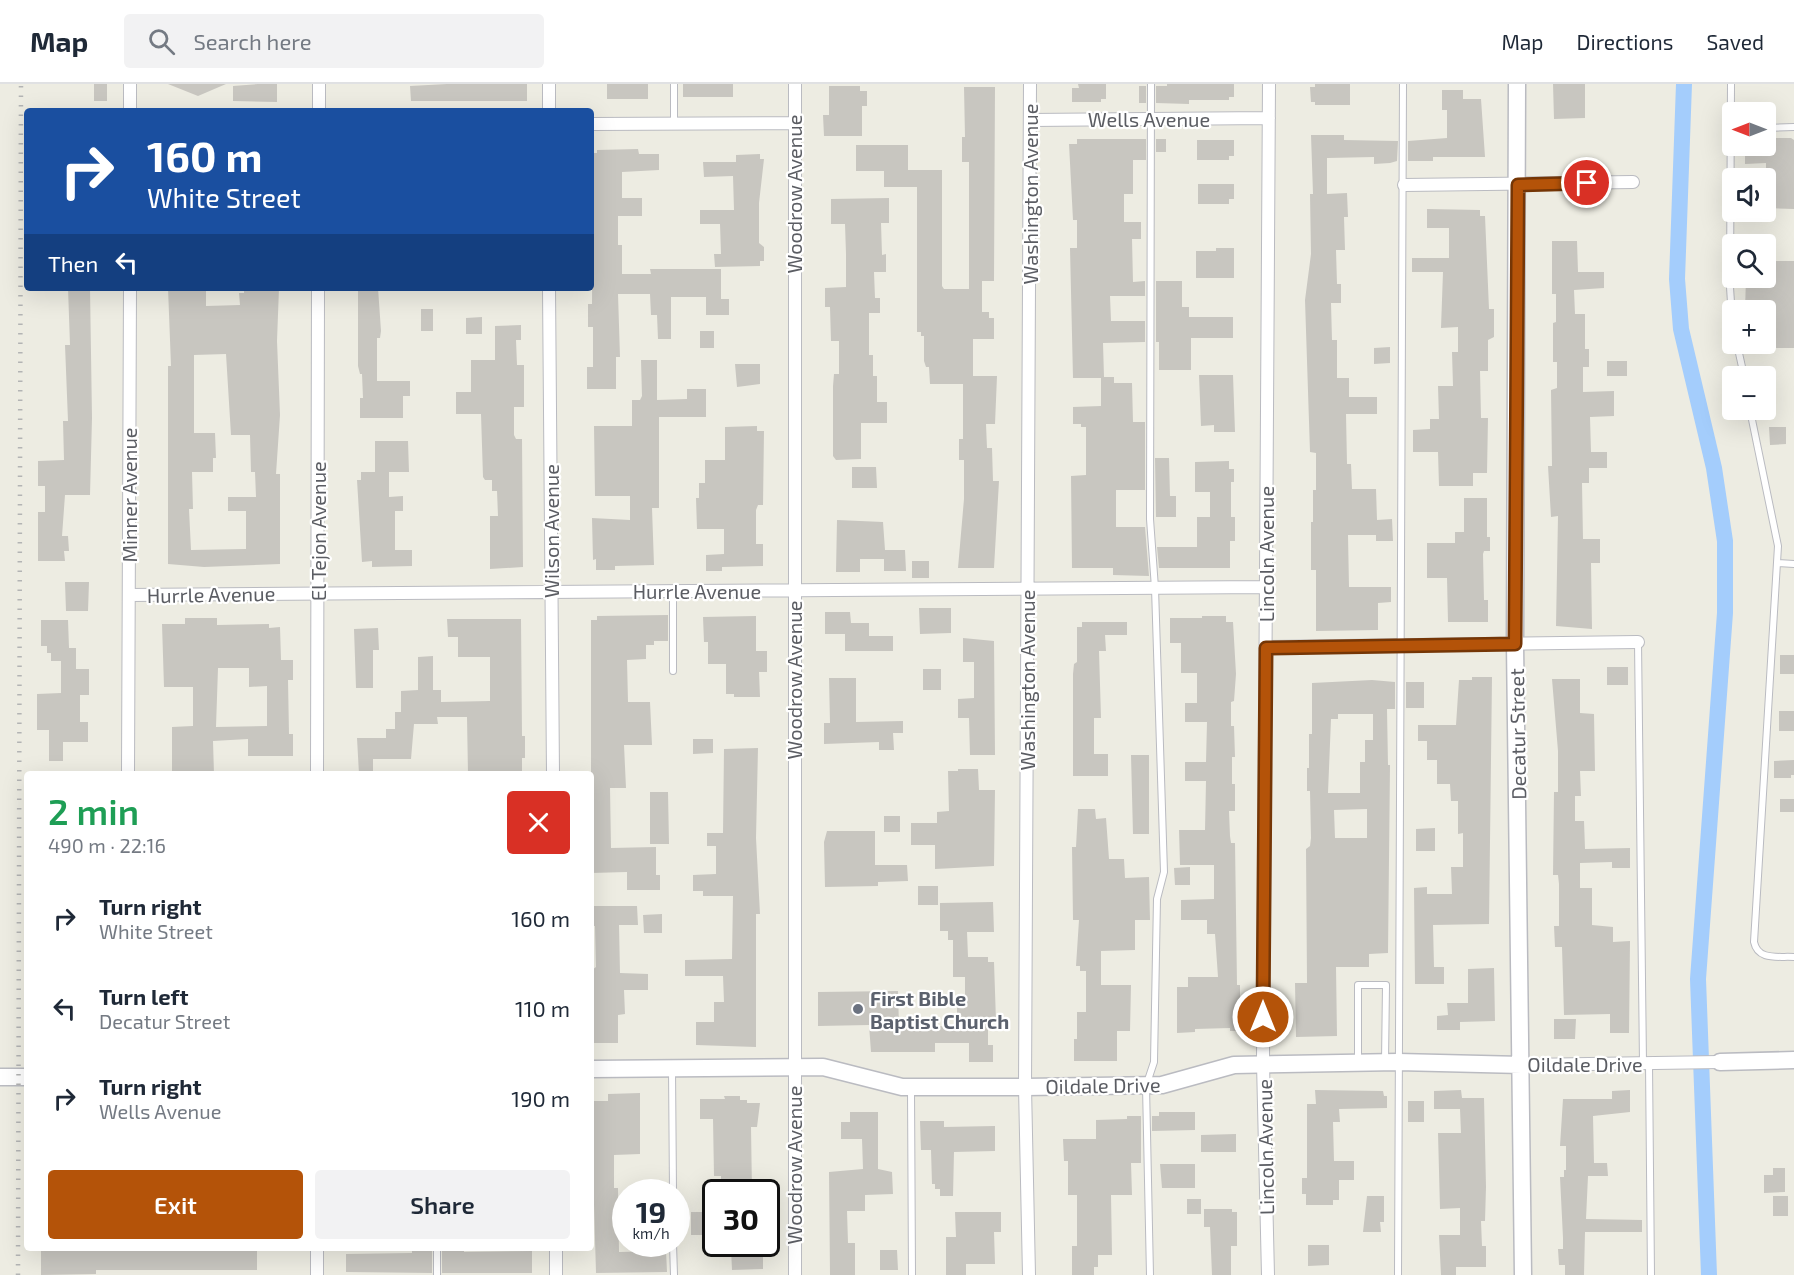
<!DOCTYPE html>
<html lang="en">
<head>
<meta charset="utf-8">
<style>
	body { margin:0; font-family:"Exo 2",sans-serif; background:#f2f2f3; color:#1f2937; height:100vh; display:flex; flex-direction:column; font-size:22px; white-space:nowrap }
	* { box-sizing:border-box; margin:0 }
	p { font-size:20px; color:#747a83 }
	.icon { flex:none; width:33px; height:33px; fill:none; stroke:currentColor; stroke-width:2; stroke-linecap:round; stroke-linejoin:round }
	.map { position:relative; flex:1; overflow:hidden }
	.details { position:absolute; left:24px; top:687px; width:570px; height:480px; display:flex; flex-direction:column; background:#fff; border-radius:6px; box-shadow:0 6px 24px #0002 }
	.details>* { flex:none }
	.top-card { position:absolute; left:24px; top:24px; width:570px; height:183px; border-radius:6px; box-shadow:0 6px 24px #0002; background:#1a4fa0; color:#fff; overflow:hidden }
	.needle { width:39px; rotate:270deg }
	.buttons { position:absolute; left:1722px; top:18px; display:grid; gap:12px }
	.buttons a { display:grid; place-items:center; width:54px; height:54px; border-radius:6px; background:#fff; box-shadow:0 6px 24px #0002; font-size:30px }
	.speed { position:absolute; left:612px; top:1095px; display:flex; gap:12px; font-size:30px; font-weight:700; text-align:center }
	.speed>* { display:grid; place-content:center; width:78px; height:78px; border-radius:50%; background:#fff; box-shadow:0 6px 24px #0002; line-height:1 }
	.speed small { font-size:15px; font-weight:400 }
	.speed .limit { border:3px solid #111; border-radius:9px; background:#fff; color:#111 }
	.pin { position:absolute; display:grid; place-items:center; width:51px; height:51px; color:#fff; margin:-26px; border:3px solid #fff; border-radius:50%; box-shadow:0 2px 6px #0007 }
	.me { position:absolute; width:66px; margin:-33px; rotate:0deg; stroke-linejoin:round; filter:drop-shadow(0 0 4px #0008) }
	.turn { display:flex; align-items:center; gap:21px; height:126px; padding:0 24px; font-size:27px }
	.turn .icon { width:78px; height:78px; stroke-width:2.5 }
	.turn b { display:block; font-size:42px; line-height:51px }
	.then { display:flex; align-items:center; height:57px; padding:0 24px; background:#0003; gap:12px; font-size:22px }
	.round { display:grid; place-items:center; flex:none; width:63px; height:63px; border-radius:6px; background:#f2f2f3 }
	.overview { display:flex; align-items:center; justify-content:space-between; height:102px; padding:0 24px }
	h1 { font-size:36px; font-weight:600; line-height:45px; color:#1e9e55 }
	.cta { display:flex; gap:12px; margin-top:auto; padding:12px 24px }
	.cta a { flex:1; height:69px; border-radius:6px; background:#b45309; color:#fff; font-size:24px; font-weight:600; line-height:69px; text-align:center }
	.cta a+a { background:#f2f2f3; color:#1f2937 }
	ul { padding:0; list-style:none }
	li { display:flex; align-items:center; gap:18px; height:90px; padding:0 24px }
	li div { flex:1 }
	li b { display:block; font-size:22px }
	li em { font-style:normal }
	header { display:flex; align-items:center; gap:36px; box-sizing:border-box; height:84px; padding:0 30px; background:#fff; border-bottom:2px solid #e0e1e3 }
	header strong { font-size:28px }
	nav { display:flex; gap:33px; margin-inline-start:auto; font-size:21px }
	.search { width:420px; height:54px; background:#f2f2f3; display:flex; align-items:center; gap:15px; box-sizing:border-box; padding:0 21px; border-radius:6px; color:#747a83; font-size:22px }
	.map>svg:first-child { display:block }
</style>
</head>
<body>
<header>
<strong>Map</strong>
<div class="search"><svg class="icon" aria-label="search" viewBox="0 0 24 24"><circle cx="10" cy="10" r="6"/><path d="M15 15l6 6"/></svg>Search here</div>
<nav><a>Map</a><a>Directions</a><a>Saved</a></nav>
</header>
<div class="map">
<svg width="1794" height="1191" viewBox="0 0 1794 1191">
	<rect width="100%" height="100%" fill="#edece2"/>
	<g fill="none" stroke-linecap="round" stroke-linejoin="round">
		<path stroke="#a4cdfc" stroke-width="16" d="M1684,0L1677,195L1681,245L1714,384L1725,457V529L1698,895L1709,1191"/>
	</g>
	<path fill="#c8c6c0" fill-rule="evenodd" d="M94,0H107V17H94Z
		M168,0H226L198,12Z
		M258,0H277V18L233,17V2Z
		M447,0H527V17H411L410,2Z
		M607,0H648V15H607Z
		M683,0H733V13H683Z
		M1078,0H1106V15H1101V18H1072V4H1079Z
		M1167,0H1234V13H1229V16H1189V20L1156,19V2H1167Z
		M1315,0H1350V21H1315V18H1311L1310,3H1315Z
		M1553,0H1585V34L1554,35Z
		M829,2H860V7H867V22H862V52H824L823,31H829Z
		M1139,2H1146V19H1139Z
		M964,3H995L994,197H982V228H989V234H994V255H973V292H997L995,340H986L987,364H992L993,397H999L994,484H958L964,415V376H959V355H963V300H930L929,283H926L924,277V252H921V248H917V103H884V87H856V61H908V86H942V202L944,205H969V78H962V53H965Z
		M1442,6H1463V15H1481L1485,73H1433V77H1408V57L1447,54V26H1442Z
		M1311,51H1344V56L1398,57L1397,77L1390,79L1374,80V73L1327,74V110L1347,109L1348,133H1344L1345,166H1336L1337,200H1341V219H1331L1332,256H1337V294H1349V313H1377V330H1346L1347,380H1351L1352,405H1376L1377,436L1392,435L1393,457H1376V451H1348L1349,503H1391V518L1378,519V546L1316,547V486H1311V438H1313V406H1316V369L1310,368L1305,216L1311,170L1310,110H1313Z
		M1772,54H1791L1794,56V125L1766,124V79L1745,80V62H1766V57L1772,56Z
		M1077,55H1146V76H1133V110H1124V138H1141V155H1132L1133,198L1145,197V212H1110L1111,237H1145V258L1103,259L1104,293H1114V299H1132L1133,338H1145V406H1116V443H1145L1149,492L1113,491V484H1072L1071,392L1086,391V343H1081V340H1073V323L1101,322V294H1073L1070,164H1077V136H1073L1069,60H1077Z
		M1156,55H1166V68H1156Z
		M1197,56H1234V72H1229V76H1197Z
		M638,65L639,70H659V86L622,88V114H642V132H618V161H622V190H651L650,185H721V215H729V231H706V213H671V255H658L657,231H651L650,210H618L620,273H616V305H587V283H593V243H588V220H592L593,69H597V66Z
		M760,70V75H764L759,119V159L764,163V177H760V182L715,183L714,170H721L720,140H700V126H734L733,92L704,93L703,78H736V71Z
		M1198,100H1234V115H1229V120H1198Z
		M889,114V139H881L882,171L886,170V188H874L875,214H880V229H869V271H873V292H877V318H887V339H861V375L836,376L833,372V302L834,290H839V257H831L830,223H825V204L846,203V170L845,140H831V115Z
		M1427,125L1480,126V132H1485L1489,225H1494V253L1488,256V287H1480L1481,334H1488L1487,389H1473V402H1439L1438,368H1413V346L1430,345V335H1439L1438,302H1453L1452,268H1458V243L1441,244L1443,188H1412V174H1449V144H1427Z
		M1552,157H1577L1578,188H1604V204L1574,206L1575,230H1585V265H1589V283H1583V308L1614,307V332L1590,333L1591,368H1607V384H1589V399H1582L1583,455H1600V479H1591L1592,545L1556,542L1558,432L1551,433L1548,382H1552L1551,306L1557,304V278H1553V239L1556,238V210H1552Z
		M1216,164H1234V194H1196V167H1216Z
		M1766,177H1794V264H1766V226H1745L1746,194H1766Z
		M1156,197H1182V223H1189V233H1233V254H1191V286H1159V258H1156Z
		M68,204H90L92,334L90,411H65L62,452H68L69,467H64L65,477H38V428H45V402H38V377L64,376L63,337H68L65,261H70Z
		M168,204H206V222L240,221L239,209H244V204H279L277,257L280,331L276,390H280V480L204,483L168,480V282H171ZM226,270L231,351H250L251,388H255L256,413H228V427H246V465L191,466L189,425H193L192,388H213V374H216L215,349H194V271Z
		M358,204H378L381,247L380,254H377V297H410V312H403V334H360V314H363L362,290H360L358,282Z
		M421,225H433V247H421Z
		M482,233V250H466V234Z
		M521,241V256H516L517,281H524V323H514V351L516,355H522L523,483L490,485V432H498L497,407H492V396H485L483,393L481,330H456V308H471V276H495V242Z
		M700,247H714V264H700Z
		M1390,263V279L1374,280V264Z
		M641,276H657V316L687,315V305H706V333H659V424H652L654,481L615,482V486H596V475L593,476L592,434L630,436V412H595L594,342H632V316H640L642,312Z
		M1607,277H1627V292H1607Z
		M735,280H760V300L737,303Z
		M1199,291H1233L1235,348H1214V341L1201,342Z
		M757,342V347H764L763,421H758L756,426V460H763V482L722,483V487H706V471L724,470V445H697L696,414H699V399H705V376H725V343Z
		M1769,343H1786V360L1770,361Z
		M375,357H408L409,388H389V413L403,412V427H395V466H412V482L372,483V477L362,478L357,396H361V388H375Z
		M1155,374H1169L1170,412H1176V433H1156Z
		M1229,377V385H1234V398H1231V433H1235V457H1230V484H1159L1157,463H1197V433H1210V408H1195V378Z
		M852,383H876L877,404H852Z
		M1464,414H1487V453H1490V467H1484L1483,470L1484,516H1488V538H1448L1447,494H1427V459H1455V448H1464Z
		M837,436L883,438L885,466H905L906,487H884V475H860V488H836Z
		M912,477H929V494H912Z
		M65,498H89L88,527H66Z
		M919,524H951V549L920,550Z
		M825,528H850L851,539H869V552H893V567H845V550H825Z
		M668,531V557H654V561H646V575L627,576L628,618H650L652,661H624L626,704H610L611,764L656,763V791H660V806H627V788L591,789V536H597V532Z
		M756,532V567H767V588H759L760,613H734V610H726V580H708V558H704L703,533Z
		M1202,532H1226V538H1233L1236,590L1234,617L1231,618V642H1234L1235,673H1232V700H1235V727H1229L1230,752L1231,759H1235L1237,901H1240V920H1247V947H1230V944L1195,945V948L1177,949V903H1188V893H1218L1215,850H1207V836H1181V816L1214,815V781H1180L1179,746H1205L1206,697H1185V678H1206L1207,638H1185V619H1197V589H1181V559H1170V534H1202Z
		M185,534H217V541L269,540V544L280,543L281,576H293V596H288L289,650H293V672H248V655L213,657L214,690H172V643L193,642V603H164L162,540H185ZM218,584H249V603L267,602V642L216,643Z
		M447,535H521L522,652H525V674H522V690H468L467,633H437L438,640H414L411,675H373V690H359L357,654H386V645H395V628H401V607L418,606V573L433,572V606H441V618L490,617V573H458V553H448Z
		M41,536H68L69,564H76V585H89V611H80V638H88V658H63V677H49V646H37V610L61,609V577H51V569H47V562H41Z
		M1082,538H1127V551H1105L1106,567H1099L1101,634H1094V670H1108V692H1073V590L1074,580L1077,578V543H1082Z
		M378,544L379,566H373V604H356L354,545Z
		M963,554L994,557L995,671H970L969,634H958V615L974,614V578H963Z
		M1780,571H1794V590H1780Z
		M1607,583H1628V601H1607Z
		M923,585H941V606H923Z
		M1472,593H1492L1489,840L1433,841L1434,883H1444V900H1415L1414,804L1427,803V810H1452L1451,783H1463V749L1458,750V717H1451L1450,700H1437V676H1427V657H1418V641H1456L1459,596H1472Z
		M829,594H856V638L903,637V649H893L894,666H879V658L824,660V639H830Z
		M1552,595H1580V629L1594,630L1595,687H1580L1581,712H1575V737H1584L1585,765L1630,764V784H1612V778L1580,779V804H1592V841L1613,843V858L1630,857L1629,949H1610V930L1564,931L1562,863H1555L1554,842H1559V800L1558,791H1553L1554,708H1558V667Z
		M1372,596L1395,598V625H1387L1388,681H1390L1388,869L1369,870V883H1336L1337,952L1296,953L1295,899H1307V897L1306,765L1310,762L1311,754L1310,707H1307V684H1309V650H1312V599ZM1338,630H1373V656H1365V678H1360V709H1328L1331,635H1338ZM1367,725V754H1335L1334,726Z
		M1406,598H1424V624H1406Z
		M1779,627H1794V647H1779Z
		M693,655H713V669L693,670Z
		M758,664L756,754L760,830H756V963L696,961V938H714V918H724L723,892H685V876L732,875L733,812H703V807H693V791L716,790V762H707V749H723L724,665Z
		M1131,671H1149V750H1133Z
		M1794,676V691H1791V694H1774V677Z
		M958,685H978L979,706H995L994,782L935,785V761H911V739H937V728L949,727L948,687H958Z
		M650,708H668L669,760H650Z
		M1780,715H1794V728H1780Z
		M1078,725H1095L1096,735L1106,734L1109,775H1124L1125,794L1149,793L1150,836H1135V866L1101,867V901H1131L1130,947H1117V977H1074V955H1077V928H1086V887H1080V882H1076L1079,836H1073L1072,763H1076Z
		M884,732H900V748H884Z
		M1435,744V767H1416V745Z
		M827,747H875V781H907L908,797L878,798V802L825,803L824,758Z
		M1190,783V801H1175L1174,784Z
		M918,802H938V821H918Z
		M993,818L994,848H967L968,873H988V878H994L996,937H988V961H993V978H969V959H935V968H871L869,941L818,942V908L898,907L899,943L957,942V919H965V893H953V856H948V847H940V819Z
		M591,822H637L638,841H619L620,889L648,890V906H624L625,930L618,931V959H593L592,886L596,883L595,842H591Z
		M662,830V849H644L643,831Z
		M1494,884L1495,937L1460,938V946H1437V932L1448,931L1447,919H1468V885Z
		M1554,935H1576L1575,955H1554Z
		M1315,1006L1383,1007L1384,1012H1387V1024L1339,1025L1340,1038H1333L1334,1077H1354V1096H1339V1116H1333V1121H1306V1110H1302V1094H1307V1020H1316Z
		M1461,1006L1462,1014H1484L1486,1103L1485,1137H1481L1482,1162H1486V1183H1456V1191H1441L1439,1151H1460V1124L1440,1125L1438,1049H1461L1460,1025H1434V1007Z
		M1630,1006V1028L1593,1032L1594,1079H1607L1608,1092H1588L1586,1135L1642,1136V1148H1585L1584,1191H1565V1181H1559L1558,1165H1563V1154L1560,1093H1564V1086H1566V1062H1560L1563,1015H1612V1007Z
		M640,1009V1070L614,1071V1104H618L619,1168L666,1167L667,1188L596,1189L591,1017H608V1010Z
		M724,1012H740V1016H747V1019H760L757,1043H751L752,1108H721V1092H714L713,1035H700V1015H725Z
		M1408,1017H1424V1038H1408Z
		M850,1028H878V1085L892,1088L893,1110L865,1111V1127H847L848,1159H855V1191H830L829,1088L863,1085L862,1055H841V1038H850Z
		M1159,1028H1195V1046L1152,1047V1032H1159Z
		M1127,1032H1141V1079H1131L1132,1111H1111L1112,1171H1098V1183H1094V1191H1072V1162H1077V1111H1068V1077H1064L1063,1055H1096V1036L1127,1035Z
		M920,1037H944V1043L995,1042V1067L954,1068L953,1112H940V1105H935V1100H932L931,1066H921Z
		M1236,1050V1068H1201V1051Z
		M1160,1080H1195V1104H1162Z
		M1773,1084H1785V1108L1764,1109V1091H1773Z
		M1367,1112H1384V1138H1380L1381,1148H1363Z
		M1773,1112H1788V1132H1773Z
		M1187,1115H1201V1130H1187Z
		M1204,1125H1232V1128H1237V1162H1231V1191H1212L1210,1143H1204Z
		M691,1128H710V1151H691Z
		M955,1128H1001V1148H994L995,1180H966V1191H946V1153H956Z
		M1308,1161H1329V1181L1308,1182Z
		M41,1164L257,1165V1186H96V1190L41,1191Z
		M412,1164H432V1189L346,1188V1170L412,1169Z
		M442,1164H464V1168L532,1167V1189H442Z
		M759,1164V1169H763V1185L732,1186L731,1165Z
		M880,1166H897L898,1186H880Z"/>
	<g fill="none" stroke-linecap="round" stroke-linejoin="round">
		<defs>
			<path id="service" d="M1731,0L1730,203L1732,234
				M674,40V0
				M1766,44L1794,43
				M1737,260L1744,292
				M1750,326L1778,462L1754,858C1758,877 1778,872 1794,873
				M1777,479L1794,480
				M673,507V587
				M1638,558L1643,979
				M1358,977V901H1386L1385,978
				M1649,980L1651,1191
				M672,985L673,1108
				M911,1006L912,1191
				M673,1160L674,1191
				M437,1164V1191
				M1150,1191L1146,1002L1154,978L1157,815L1164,788L1155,504L1150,435L1151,0
				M1398,1191L1403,0"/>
			<path id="minor" d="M549,0V27
				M795,0V1191
				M130,27V0
				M319,27V0
				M1030,36L1269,34
				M591,40L794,39
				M1404,101L1633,98
				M549,204L553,690
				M129,511L1266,503
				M1266,563L1638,558
				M128,690L130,204
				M317,690L318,204
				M1522,981L1720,978
				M317,1164V1191
				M556,1164V1191
				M1029,1191L1025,1003L1030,0
				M1268,1191L1263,979L1269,0"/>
			<path id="tertiary" d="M1517,0L1515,560L1523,1191
				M1720,978L1794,976
				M591,985L823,983L902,1003H1025L1162,1001L1234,981L1398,978L1522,981
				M0,993H27"/>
		</defs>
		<use href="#service" stroke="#babbc1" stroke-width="8"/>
		<use href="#minor" stroke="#babbc1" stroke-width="14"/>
		<use href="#tertiary" stroke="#babbc1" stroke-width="19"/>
		<use href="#service" stroke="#fff" stroke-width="6"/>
		<use href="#minor" stroke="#fff" stroke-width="12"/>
		<use href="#tertiary" stroke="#fff" stroke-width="16"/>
		<path stroke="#b3b4b4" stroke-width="4.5" stroke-dasharray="1.5 8" stroke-linecap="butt" d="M18,1191L21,0"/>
	</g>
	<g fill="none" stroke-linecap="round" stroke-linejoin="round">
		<defs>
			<path id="route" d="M1263,933L1266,564L1515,560L1518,101L1587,99"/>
		</defs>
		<use href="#route" stroke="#753606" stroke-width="15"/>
		<use href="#route" stroke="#b45309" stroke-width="10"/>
	</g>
	<circle fill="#6b7280" stroke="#fff" stroke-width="2" cx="858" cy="925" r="6"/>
	<g text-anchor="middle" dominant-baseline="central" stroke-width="4.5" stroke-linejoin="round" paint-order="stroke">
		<g font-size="20" fill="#5b5d63" stroke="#fff">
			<text x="1149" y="35">Wells Avenue</text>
			<text transform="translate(794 110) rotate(-90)">Woodrow Avenue</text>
			<text transform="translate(1030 110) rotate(-90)">Washington Avenue</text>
			<text transform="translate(129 411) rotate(-90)">Minner Avenue</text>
			<text transform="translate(318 447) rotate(-90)">El Tejon Avenue</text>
			<text transform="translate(551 447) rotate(-90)">Wilson Avenue</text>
			<text transform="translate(1266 470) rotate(-90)">Lincoln Avenue</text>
			<text x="697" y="507">Hurrle Avenue</text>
			<text transform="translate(211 510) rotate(-1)">Hurrle Avenue</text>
			<text transform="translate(794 596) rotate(-90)">Woodrow Avenue</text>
			<text transform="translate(1027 596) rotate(-90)">Washington Avenue</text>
			<text transform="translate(1517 650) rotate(-91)">Decatur Street</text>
			<text x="1585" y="980">Oildale Drive</text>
			<text transform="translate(1103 1001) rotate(-1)">Oildale Drive</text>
			<text transform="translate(1265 1063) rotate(-91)">Lincoln Avenue</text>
			<text transform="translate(794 1081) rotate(-90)">Woodrow Avenue</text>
		</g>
		<g font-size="20" font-weight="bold" fill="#5b616d" stroke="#fff" text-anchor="start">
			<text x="870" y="914">First Bible<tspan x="870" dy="23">Baptist Church</tspan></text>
		</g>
	</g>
</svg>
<div class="buttons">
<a><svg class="needle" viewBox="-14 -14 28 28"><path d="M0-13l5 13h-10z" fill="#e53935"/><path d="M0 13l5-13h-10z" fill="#747a83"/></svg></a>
<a><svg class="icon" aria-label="sound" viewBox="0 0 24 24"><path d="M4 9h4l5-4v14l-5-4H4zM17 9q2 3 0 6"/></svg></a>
<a><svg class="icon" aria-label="search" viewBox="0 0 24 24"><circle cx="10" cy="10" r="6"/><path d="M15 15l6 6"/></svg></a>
<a>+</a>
<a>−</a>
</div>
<div class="speed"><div>19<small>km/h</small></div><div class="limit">30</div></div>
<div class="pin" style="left:1587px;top:99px;background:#d93025"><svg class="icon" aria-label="arrive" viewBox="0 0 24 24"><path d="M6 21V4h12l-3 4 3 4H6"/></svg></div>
<svg class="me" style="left:1263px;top:933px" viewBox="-20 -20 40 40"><circle r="17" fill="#b45309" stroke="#fff" stroke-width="3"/><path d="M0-11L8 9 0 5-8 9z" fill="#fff"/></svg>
<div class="top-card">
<div class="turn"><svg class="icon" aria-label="right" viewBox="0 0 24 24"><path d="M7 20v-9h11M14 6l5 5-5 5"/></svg><div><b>160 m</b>White Street</div></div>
<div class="then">Then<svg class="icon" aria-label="left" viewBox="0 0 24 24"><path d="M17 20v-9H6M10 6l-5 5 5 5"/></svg></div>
</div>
<section class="details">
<div class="overview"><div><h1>2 min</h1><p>490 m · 22:16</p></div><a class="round" style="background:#d93025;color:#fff"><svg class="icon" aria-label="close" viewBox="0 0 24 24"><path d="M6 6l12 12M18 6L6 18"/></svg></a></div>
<ul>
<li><svg class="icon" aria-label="right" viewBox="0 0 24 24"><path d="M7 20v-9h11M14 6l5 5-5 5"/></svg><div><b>Turn right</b><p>White Street</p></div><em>160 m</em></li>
<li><svg class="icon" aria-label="left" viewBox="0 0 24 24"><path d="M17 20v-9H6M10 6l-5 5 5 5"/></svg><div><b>Turn left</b><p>Decatur Street</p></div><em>110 m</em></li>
<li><svg class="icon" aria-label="right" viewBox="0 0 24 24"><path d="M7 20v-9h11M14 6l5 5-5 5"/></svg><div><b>Turn right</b><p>Wells Avenue</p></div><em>190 m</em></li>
</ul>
<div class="cta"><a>Exit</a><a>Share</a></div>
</section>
</div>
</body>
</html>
